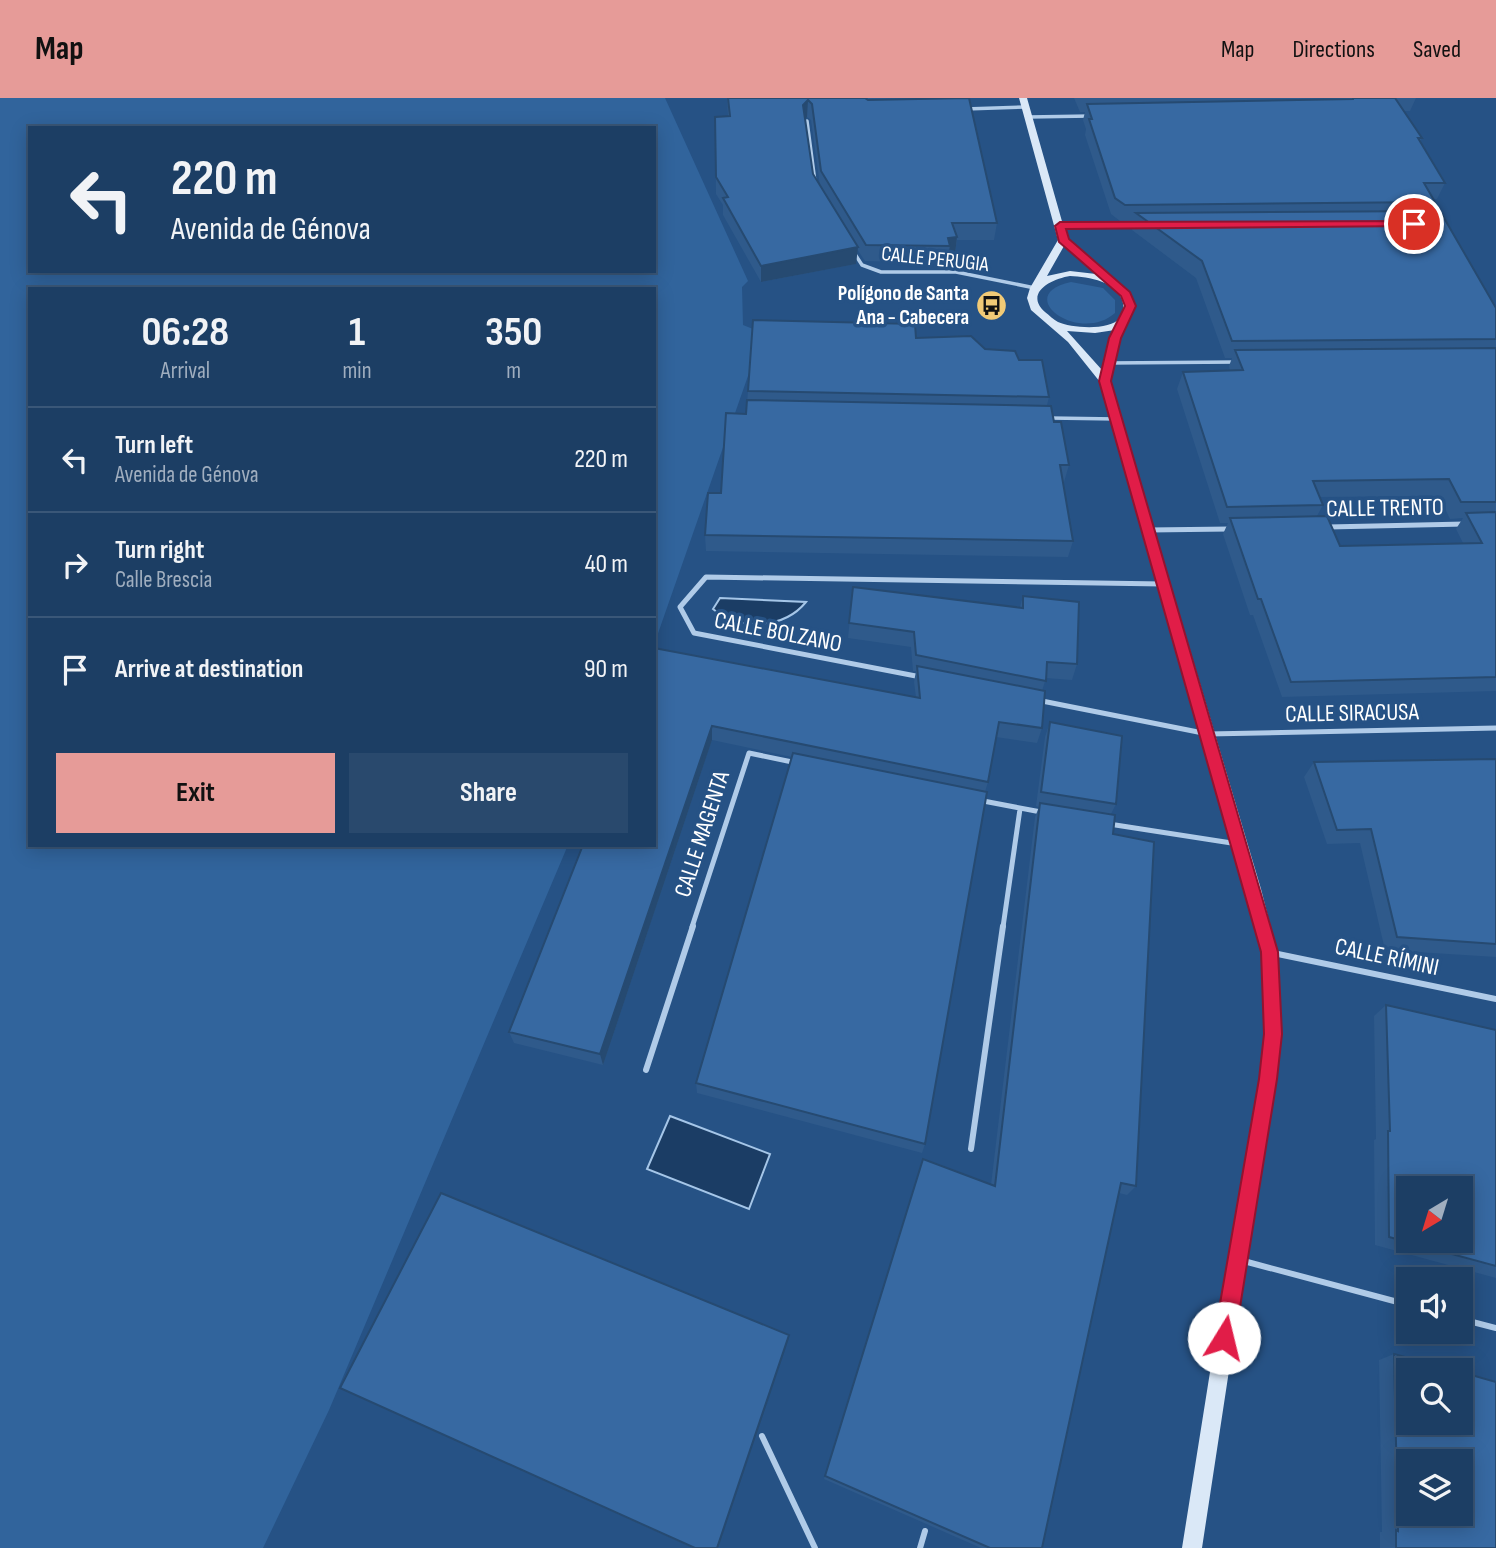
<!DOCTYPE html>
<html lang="en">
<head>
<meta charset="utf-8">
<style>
	body { margin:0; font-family:"Sofia Sans Condensed",sans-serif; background:#29496d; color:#f1f3f6; height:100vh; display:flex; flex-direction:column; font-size:26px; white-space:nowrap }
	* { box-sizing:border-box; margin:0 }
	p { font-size:23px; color:#a0aebf }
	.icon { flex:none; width:38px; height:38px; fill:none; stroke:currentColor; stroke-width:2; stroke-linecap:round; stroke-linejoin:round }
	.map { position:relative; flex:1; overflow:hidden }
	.drawer { position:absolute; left:28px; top:189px; width:628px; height:560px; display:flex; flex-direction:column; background:#1c3e64; border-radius:0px; box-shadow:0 4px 18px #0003,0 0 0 2px #3a5778 }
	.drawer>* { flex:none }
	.top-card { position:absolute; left:28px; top:28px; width:628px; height:147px; border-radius:0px; box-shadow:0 4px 18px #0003,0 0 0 2px #3a5778; background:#1c3e64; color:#f1f3f6; overflow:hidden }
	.needle { width:46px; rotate:218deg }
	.controls { position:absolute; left:1396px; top:1078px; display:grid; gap:14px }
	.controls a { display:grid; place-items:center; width:77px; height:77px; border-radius:0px; background:#1c3e64; box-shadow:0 4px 18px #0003,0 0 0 2px #3a5778; font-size:35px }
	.pin { position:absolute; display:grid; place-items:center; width:60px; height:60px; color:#fff; margin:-30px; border:4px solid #fff; border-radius:50%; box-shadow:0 2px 7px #0007 }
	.me { position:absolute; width:77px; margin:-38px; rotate:9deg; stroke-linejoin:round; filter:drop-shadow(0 0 5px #0008) }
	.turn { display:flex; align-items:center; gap:24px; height:147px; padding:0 28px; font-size:32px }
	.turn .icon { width:91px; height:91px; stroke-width:2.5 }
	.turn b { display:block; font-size:49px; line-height:60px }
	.eta { display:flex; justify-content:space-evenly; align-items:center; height:119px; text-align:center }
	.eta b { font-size:42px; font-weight:700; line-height:49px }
	.primary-button { display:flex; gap:14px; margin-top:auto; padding:14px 28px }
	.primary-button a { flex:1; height:80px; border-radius:0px; background:#e69b98; color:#111; font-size:28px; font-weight:700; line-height:80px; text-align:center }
	.primary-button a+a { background:#29496d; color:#f1f3f6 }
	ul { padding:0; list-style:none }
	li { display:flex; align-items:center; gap:21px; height:105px; padding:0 28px; border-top:2px solid #3a5778 }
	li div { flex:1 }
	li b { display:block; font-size:26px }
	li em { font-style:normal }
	header { display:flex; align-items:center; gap:42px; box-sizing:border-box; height:98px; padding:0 35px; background:#e69b98; color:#111 }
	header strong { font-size:33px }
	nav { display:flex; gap:38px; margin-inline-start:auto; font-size:24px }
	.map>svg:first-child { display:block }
</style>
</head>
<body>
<header>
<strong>Map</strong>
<nav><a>Map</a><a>Directions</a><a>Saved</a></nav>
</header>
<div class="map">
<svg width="1496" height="1450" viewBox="0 0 1496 1450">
	<rect width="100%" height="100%" fill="#265285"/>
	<path fill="#31649c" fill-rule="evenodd" d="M0,0H665L748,183L742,189L743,227L763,235L655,544L654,191H30V747H568L329,1312L263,1450H0ZM30,30H654V173H30Z
		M1071,184L1103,190L1115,202V215C1079,247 1011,197 1071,184Z"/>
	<path fill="#1b3d65" stroke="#a5c6e8" stroke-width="2" d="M720,500L806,504C784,531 739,533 713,511Z
		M670,1018L770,1056L749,1111L647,1071Z"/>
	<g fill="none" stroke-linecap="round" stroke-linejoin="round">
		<path stroke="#b0cbe8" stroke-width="3.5" d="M965,11L1025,9
			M1028,19L1091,18
			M807,23L815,84
			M1060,128L1137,129
			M853,153L862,167L881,174H956L1035,190
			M1108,265L1238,264
			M1049,320L1117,321"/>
		<path stroke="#b0cbe8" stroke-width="5" d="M1328,429L1465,426
			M1149,432L1230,431
			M921,579L694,535L680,509L706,479L1163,486
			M1037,602L1208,636L1496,630
			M978,702L1041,714
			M1109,726L1238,746
			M692,829L749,655L797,665
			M1003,829L1020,711"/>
		<path stroke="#b0cbe8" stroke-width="6" d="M1273,855L1496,901
			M646,972L693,828
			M971,1051L1003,828
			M1240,1162L1409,1207
			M1461,1221L1496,1230
			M762,1338L815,1450
			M920,1450L925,1433"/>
		<path fill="#dae8f7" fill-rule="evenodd" d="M1019,0H1027L1067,141L1131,197C1135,216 1128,222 1121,239C1115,252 1114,269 1110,283L1261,791L1277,854L1281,936L1276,981L1246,1161L1202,1450H1182L1228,1161L1260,981L1265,936L1263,854L1247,791L1100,284L1068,244L1031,212L1027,200L1030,190L1058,142ZM1064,148L1096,176L1070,173L1047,178ZM1070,178C1089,179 1118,183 1123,205C1124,211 1124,216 1120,220C1110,233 1071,230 1058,224C1054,222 1049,217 1045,214C1024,195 1051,181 1070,178ZM1115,232L1110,240L1102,272L1067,233L1095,235Z"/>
	</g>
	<path fill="#2f5a8b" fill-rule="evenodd" d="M727,0H865L868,2V0H969L997,125L994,142H957L955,156L948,157L947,165L865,163L857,151L856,166L761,184L723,117V107L716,96L715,19L728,18ZM807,19L811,22L820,88L813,76L805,21Z
		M1074,0H1416L1410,13H1403L1422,40L1420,44L1445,85L1437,101H1434L1435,104L1431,113L1496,210V593L1282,599L1253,517H1250L1223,436L1228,425H1220L1177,291L1183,274L1230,273L1229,268L1232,260H1225L1196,180L1132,132L1134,123H1120L1111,116L1085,37L1086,31L1083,22L1085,14H1080ZM1439,398L1450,421L1463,420L1456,431L1463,445L1340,448L1317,418L1323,407L1319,399Z
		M916,240L985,251L1019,262L1049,299L1047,307L1054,324L1069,367L1064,384H1063L1073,443L1068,459L706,453L705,437L721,395L746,316L748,293Z
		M853,489L1020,509L1023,498L1077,566L1072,582L1046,580L1042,593V630L1037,645L996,639L988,684L985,694L925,1046L922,1055L697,995L696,985L792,659L712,642L603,967L514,945L509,934L654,747V550L916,599L914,584L916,573H913L911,549L848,540Z
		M1050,624L1116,706L1111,716L1136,1088L1127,1097L1119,1095L1042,1450H981L824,1381L923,1061L991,1087L1035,719L1039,709L1036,708L1045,639Z
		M1496,661V859L1385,852L1360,745L1327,746L1304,679L1314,664Z
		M1386,907L1496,932V1180L1375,1147L1374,1042L1376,1041L1374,918Z
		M788,1243L718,1450H693L340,1290Z
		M1394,1256L1496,1450H1380V1434H1382L1379,1262Z"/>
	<path fill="#264a71" d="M808,2L807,19L803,24V7Z
		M957,139L955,156L948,157L950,148L948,140Z
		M858,149L856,166L761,184V168Z
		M712,628V642L603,967L600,956Z
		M789,1237L788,1243L718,1450H717Z"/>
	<path fill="#3769a2" stroke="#264a71" stroke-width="2" fill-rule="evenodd" d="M728,0H865L868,2L969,0L997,125H952L957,139L948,140L950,148L866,147L821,73L812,6L808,2L803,7L813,76L858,149L761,168L723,100L728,99L716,79L715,19L730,18Z
		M1353,0H1395L1422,40H1418L1445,85H1424L1435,104L1125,107L1115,100L1089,21H1092L1087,6L1353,1Z
		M1440,113L1496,210V241L1232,243L1202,163L1136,115Z
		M753,222L915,226L916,240L971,238L985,251L1015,253L1019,262H1042L1049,299L748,293Z
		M1496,250V404H1461L1449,381L1313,383L1323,407L1227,409L1183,274L1243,272L1235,252Z
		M747,302L1051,308L1054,324H1061L1069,367H1060L1073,443L705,437L708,395H721L726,315L746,316Z
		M1496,414V579L1291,584L1261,501H1258L1230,420L1327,418L1340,448L1482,445L1466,415Z
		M853,489L1023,510V498L1079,504L1077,566L1047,564L1046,583L916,557L914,534L849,525Z
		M654,550L920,600L917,568L1045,593L1042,630L999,624L988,684L712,628L600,956L509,934L583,747H654Z
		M1050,624L1122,638L1116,706L1041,694Z
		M793,655L987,694L925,1046L696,985Z
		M1496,661V846L1397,839L1371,731L1337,732L1314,664Z
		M1040,705L1115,717L1113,736L1154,744L1136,1088L1121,1085L1042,1450H990L825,1378L923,1061L995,1088Z
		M1386,907L1496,932V1168L1389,1139L1388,1033H1390ZM1409,1090H1461V1143H1409Z
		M441,1095L789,1237L717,1450H695L340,1290Z
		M1394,1256L1453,1272H1409V1325H1461V1274L1496,1284V1450H1396V1432L1398,1433ZM1409,1363H1461V1416H1409Z"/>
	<path fill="#e11d48" stroke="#92132f" stroke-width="2" d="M1414,123L1418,124V128L1066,131L1069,141L1130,194L1136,208L1121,240L1111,283L1278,854L1282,936L1277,981L1235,1240L1232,1247L1224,1250L1217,1247L1214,1240L1259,981L1264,936L1261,854L1099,283L1109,240L1125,208L1121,198L1059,144L1055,128L1060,124Z"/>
	<defs>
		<symbol id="bus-disc" viewBox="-11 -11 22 22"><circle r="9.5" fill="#f1ca76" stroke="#265285"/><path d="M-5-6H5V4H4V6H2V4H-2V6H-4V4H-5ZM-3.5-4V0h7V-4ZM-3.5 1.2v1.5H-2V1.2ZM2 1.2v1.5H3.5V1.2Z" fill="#111"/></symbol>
	</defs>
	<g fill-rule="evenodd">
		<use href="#bus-disc" x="974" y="190" width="35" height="35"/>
	</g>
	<g text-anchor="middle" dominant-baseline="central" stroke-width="7" stroke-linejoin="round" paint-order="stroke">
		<g font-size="21" fill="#fff" stroke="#265285">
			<text transform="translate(935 161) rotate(6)">CALLE PERUGIA</text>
		</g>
		<g font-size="21" font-weight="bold" fill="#fff" stroke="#265285" text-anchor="end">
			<text x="969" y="195">Polígono de Santa<tspan x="969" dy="24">Ana - Cabecera</tspan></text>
		</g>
		<g font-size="24" fill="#fff" stroke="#265285">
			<text transform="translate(1385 410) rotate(-1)">CALLE TRENTO</text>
			<text transform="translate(778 534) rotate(11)">CALLE BOLZANO</text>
			<text transform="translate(1352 615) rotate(-1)">CALLE SIRACUSA</text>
			<text transform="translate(702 736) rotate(-72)">CALLE MAGENTA</text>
			<text transform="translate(1387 859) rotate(12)">CALLE RÍMINI</text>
		</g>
	</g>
</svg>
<div class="controls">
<a><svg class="needle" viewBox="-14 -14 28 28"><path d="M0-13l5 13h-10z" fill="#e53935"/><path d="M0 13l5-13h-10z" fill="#a0aebf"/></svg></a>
<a><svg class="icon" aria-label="sound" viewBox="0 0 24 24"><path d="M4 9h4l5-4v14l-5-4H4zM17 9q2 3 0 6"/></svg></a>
<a><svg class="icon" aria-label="search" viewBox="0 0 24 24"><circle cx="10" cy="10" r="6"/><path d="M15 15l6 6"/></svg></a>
<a><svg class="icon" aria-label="layers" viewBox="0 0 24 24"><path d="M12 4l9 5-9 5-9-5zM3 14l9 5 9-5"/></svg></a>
</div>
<div class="pin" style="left:1414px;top:126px;background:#d93025"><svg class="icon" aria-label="arrive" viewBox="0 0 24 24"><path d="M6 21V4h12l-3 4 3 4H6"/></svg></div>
<svg class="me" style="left:1224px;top:1240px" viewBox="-20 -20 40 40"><circle r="19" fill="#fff"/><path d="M0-13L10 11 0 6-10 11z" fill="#e11d48"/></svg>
<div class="top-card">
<div class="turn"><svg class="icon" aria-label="left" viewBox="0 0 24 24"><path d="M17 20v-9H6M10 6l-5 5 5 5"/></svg><div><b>220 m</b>Avenida de Génova</div></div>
</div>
<section class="drawer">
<div class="eta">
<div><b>06:28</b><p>Arrival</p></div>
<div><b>1</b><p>min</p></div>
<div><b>350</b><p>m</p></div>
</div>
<ul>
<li><svg class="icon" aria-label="left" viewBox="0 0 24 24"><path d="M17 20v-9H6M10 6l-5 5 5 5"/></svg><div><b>Turn left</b><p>Avenida de Génova</p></div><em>220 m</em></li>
<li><svg class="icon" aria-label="right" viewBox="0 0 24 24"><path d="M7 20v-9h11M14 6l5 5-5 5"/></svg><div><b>Turn right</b><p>Calle Brescia</p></div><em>40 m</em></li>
<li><svg class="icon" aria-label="arrive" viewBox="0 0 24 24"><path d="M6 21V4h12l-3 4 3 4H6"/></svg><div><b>Arrive at destination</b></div><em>90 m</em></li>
</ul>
<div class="primary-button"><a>Exit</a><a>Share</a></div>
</section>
</div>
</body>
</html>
